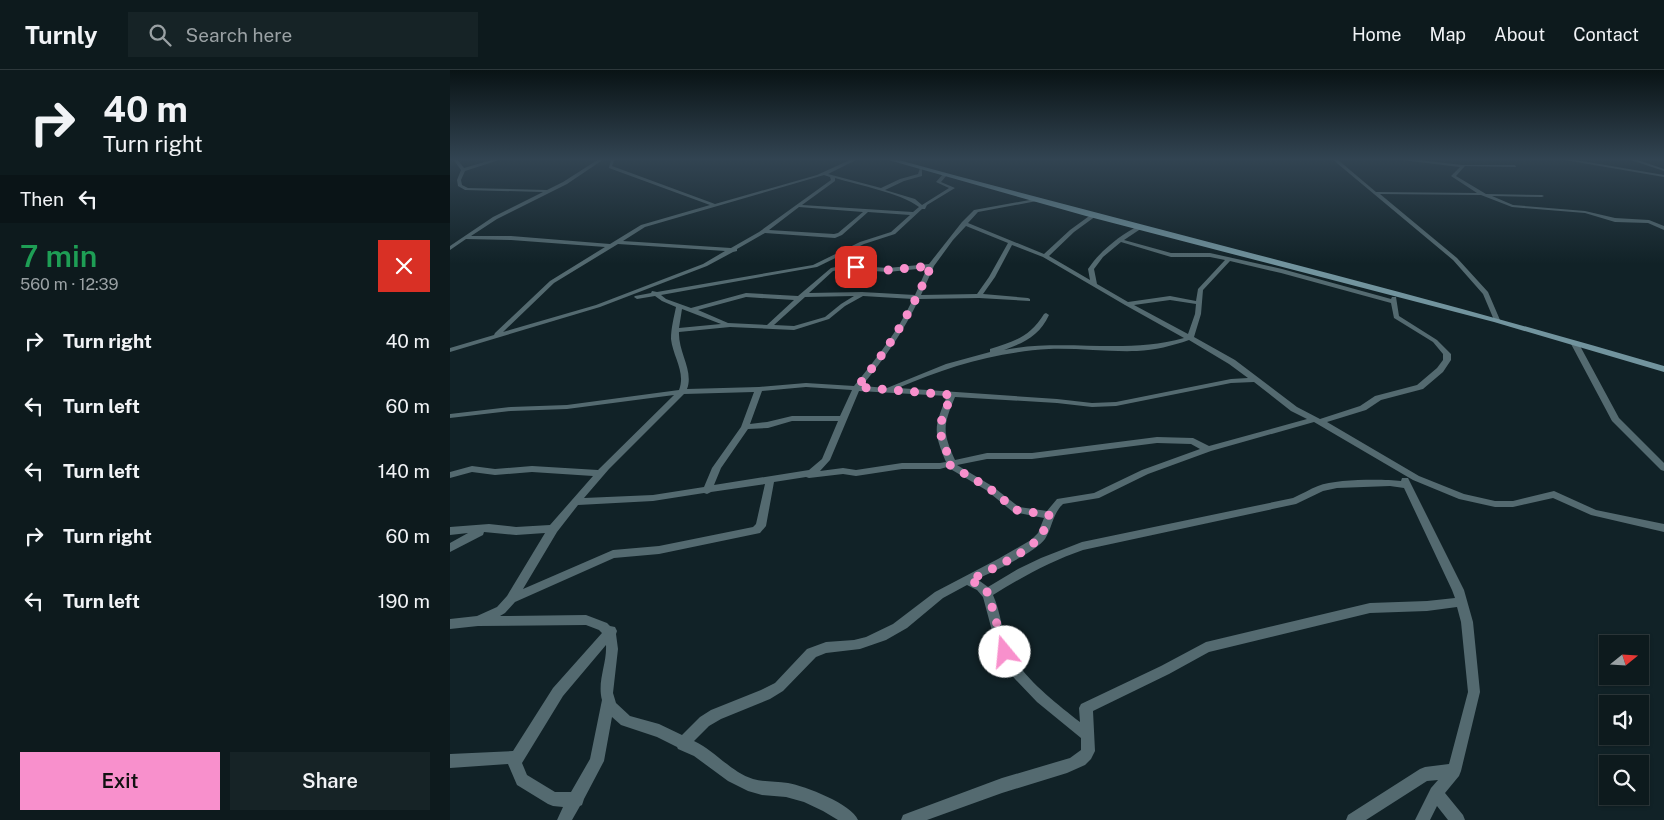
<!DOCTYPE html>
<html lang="en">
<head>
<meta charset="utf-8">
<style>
	body { margin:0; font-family:"Public Sans",sans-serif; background:#162326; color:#f1f3f6; height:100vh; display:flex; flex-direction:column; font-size:19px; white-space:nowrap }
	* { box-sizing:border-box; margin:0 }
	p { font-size:16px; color:#9aa1a4 }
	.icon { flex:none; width:28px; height:28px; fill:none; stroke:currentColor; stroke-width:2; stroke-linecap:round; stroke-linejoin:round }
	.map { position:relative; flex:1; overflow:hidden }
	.drawer { display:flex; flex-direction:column; background:#0d1a1d; width:450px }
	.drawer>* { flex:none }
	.hud { background:#0d1a1d; color:#f1f3f6; overflow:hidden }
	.needle { width:32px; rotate:72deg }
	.controls { position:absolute; left:1149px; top:565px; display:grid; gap:10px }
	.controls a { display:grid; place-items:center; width:50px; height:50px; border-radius:0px; background:#0d1a1d; box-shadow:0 1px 4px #0004,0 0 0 1px #2d383b; font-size:25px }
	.pin { position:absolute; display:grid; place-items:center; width:42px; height:42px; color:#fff; margin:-21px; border-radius:10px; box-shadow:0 2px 8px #0006 }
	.me { position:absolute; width:55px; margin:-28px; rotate:343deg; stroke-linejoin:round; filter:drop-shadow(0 0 4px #0008) }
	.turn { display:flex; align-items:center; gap:18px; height:105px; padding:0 20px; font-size:22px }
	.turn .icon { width:65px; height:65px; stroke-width:2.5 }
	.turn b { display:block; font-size:35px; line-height:42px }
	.then { display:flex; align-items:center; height:48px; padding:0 20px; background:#0003; gap:10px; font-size:19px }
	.round { display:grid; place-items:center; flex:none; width:52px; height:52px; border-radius:0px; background:#162326 }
	.overview { display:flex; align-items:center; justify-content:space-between; height:85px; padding:0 20px }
	h1 { font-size:30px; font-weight:600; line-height:38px; color:#1e9e55 }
	.action { display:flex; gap:10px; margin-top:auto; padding:10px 20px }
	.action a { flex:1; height:58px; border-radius:0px; background:#f890cc; color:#111; font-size:20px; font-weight:600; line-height:58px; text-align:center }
	.action a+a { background:#162326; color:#f1f3f6 }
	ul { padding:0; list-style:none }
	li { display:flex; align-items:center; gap:15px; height:65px; padding:0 20px }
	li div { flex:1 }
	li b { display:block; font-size:19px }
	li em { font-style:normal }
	header { display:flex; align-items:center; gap:30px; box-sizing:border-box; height:70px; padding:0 25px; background:#0d1a1d; border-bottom:1px solid #2d383b }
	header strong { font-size:24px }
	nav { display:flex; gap:28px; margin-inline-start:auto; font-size:18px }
	.search { width:350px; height:45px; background:#162326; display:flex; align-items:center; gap:12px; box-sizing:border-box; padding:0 18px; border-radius:0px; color:#9aa1a4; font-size:19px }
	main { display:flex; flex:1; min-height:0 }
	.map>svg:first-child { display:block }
</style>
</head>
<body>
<header>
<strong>Turnly</strong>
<div class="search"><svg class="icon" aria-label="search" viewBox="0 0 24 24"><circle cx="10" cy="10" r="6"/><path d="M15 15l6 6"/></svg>Search here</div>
<nav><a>Home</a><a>Map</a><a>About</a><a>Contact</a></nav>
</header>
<main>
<section class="drawer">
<div class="hud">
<div class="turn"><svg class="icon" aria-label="right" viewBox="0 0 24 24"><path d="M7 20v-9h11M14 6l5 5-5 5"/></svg><div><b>40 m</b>Turn right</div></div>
<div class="then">Then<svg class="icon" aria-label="left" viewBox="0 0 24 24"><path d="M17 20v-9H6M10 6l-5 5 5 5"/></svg></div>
</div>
<div class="overview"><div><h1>7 min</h1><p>560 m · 12:39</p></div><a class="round" style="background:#d93025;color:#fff"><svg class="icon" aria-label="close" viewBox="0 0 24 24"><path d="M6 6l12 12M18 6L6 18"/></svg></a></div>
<ul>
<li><svg class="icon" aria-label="right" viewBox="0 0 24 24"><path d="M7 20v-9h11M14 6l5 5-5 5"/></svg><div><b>Turn right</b></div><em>40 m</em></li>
<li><svg class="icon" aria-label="left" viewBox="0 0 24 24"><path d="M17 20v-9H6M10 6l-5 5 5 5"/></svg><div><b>Turn left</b></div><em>60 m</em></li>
<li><svg class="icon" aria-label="left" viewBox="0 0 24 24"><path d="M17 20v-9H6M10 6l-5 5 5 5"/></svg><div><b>Turn left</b></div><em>140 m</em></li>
<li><svg class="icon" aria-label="right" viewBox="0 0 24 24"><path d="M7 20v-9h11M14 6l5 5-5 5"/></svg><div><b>Turn right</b></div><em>60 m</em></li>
<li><svg class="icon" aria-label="left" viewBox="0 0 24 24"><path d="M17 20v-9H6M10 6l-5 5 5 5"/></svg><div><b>Turn left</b></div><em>190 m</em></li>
</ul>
<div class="action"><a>Exit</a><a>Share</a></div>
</section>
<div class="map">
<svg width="1214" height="750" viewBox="0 0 1214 750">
	<rect width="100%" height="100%" fill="#112227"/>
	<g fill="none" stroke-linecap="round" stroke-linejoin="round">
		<path fill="#546a70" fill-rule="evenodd" d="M3,89H7L14,98L45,89H52L15,101L11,110L12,115L18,118L97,120L113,112L149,89H154L117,114L47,149L21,166H61L160,174L191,155L260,135L159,98L161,89H165L162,96L265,134L367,105L402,89H408L378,104L431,118L450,109L468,104L470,98H472V106L454,111L435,120L465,129L472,135L499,118L486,112L493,104L497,105L491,112L505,118L477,135L475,139H472L445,164L414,174L367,197L211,225L216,229L241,238L296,223L348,226L381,198L395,195L438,198L479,194L512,152L524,140L585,129H587V131L528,142L518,153L594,184L620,160L642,144H646V146L624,162L599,186L640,210L638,199C650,181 670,165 690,155L693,157L692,158L674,170L721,183H760L832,199L941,229L942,227H946L949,246L987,270L1001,284V290L993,302L973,319L931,330L916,340L877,352L969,406L1014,424L1045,431H1063L1104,421L1146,440L1214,454V462L1141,445L1103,428L1063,437H1045L1009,429L963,410L864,352L761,381L698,404L649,428L613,434C603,443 602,458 595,469C586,482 542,502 527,509L538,517L568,499L591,488L632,472L843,428C852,424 860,419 868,416C886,409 932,409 951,411L952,408H958L1014,520L1023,552L1030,622L1011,701L1009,706L995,723L1013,745L1015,750H998L987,736L980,750H965L981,718L988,710L977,711L916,750H896L898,745L970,699L975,697L999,694L1018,622L1011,552L1007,537L977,541L920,543L759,582L719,604L643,641L645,681L641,689L635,695L617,703L552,723L477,750H451L453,745L458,743L552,708L620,688L631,680V668L587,632L565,609L557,599L545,572L533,527L527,520L517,515L493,528L457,558L436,570L410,579L376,583L366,587L333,621L320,629L271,649L259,656L244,671C265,681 281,702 303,709C314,712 326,711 338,713C355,716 402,734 408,750H388L373,741L354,732L336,727L312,725L298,721L278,711L244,686L228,679L227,677L207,667L171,655L162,647L154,691L134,729L132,735L130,736L122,750H107L113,737L103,736L98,734L67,715L58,694L0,698V684L63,681L103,618L152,563L149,560L136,555L28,556L0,559V549L27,546L47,537L57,526L95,463L66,465L34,462L33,465L0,482V473L18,463L0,465V457L39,454L66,457L100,455L143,406L82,402L45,405L22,402L0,408V402L22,396L45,399L82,396L148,400L224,325L117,339L61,341L0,348V344L61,337L117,335L229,320C236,302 223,287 221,269C221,258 224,247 226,237L212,231L205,226L187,229L184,227L185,226L201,223L202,221L207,222L363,195L410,172L441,162L460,145L418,142L392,165L385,168L315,163L287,179V181L283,182L257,196L150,237L0,282V278L44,265L45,263L100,211L155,177L61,170L16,169L0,180V176L43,147L93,122L15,120L8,116L7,110L11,100ZM374,105L380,107L381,110L309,162L281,178L173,171L195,157ZM385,108C408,115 451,123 469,137L463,142L352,135L385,111ZM349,137L413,142L388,163L384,164L319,160ZM516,156L558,173L539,207L527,224L471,225L484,196L503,170ZM671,172L721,187H760L775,190L748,219L746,231L720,226L678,232L647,214L644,199L653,187ZM168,174L275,181L253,194L146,235L53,262L104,213ZM562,175L593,187L675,235L734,268C675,285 614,268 554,280C574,273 590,265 599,245L596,243L594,244C580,267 565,271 540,279V282L496,294L437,318L412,316C434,289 454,261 469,229L529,228L580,231V229L578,228L533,224L545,207ZM780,191L831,203L941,233L944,248L983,272L993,284V290L987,298L967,315L925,326L910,336L870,349L847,337L785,290L744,267L751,244L753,220ZM477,198L465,225L412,222L359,223L383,201L395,199L438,202ZM404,226L391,234L375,247L344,256L324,255L355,227ZM413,226L463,229C448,261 427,288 404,316L356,313L309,317L237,319C244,301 228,282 229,262L280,257L344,260L379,249L395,236ZM296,227L344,230L317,255L278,253L248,240ZM720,230L746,234L745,244L738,264L684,235ZM232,239L271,254L229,258ZM739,270L779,294L798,308L781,309L666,332L642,333L607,329L448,318C496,297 546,282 599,279C628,278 658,282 687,281C705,280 722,276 739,270ZM804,312L841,341L857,349L759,376L743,368L707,367L582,383H537L505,390C492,361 493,356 505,327L607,333L642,337L666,336L781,313ZM356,317L402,320L390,346H342L317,352L300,354L312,321ZM409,321L497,326C484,357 483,361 496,392L490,393H452L406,400L393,398L370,401L380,390ZM304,322L291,357L262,398L254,417L203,425L134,428L159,399L234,324ZM342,351H388L372,389L359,400L264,415L271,398L298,359L318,358ZM707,373L741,374L750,379L692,400L644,423L607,429L597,441L569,437L542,416L507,395L537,389H582ZM497,397L536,420L563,442L594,448L588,463L581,470L548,489L485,522L443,554L416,567L404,570L376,572L357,579L325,613L311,620L261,640L250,647L232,665L209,654L180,646L166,633L163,623L168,579L166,564L167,561L165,557L160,556L157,553L136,545L50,546L55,543L65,532L164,488L209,484L310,463L316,456L324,412L356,407L359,408L393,404L406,406L452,399H490ZM315,414L306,454L303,457L209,476L163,480L73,519L107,462L128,435L203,431L254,423L257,424L261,422ZM940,416L954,418L1002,520L1005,528L977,531L920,533L756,572L711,596L631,634L629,638L630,652C606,633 573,608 560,581C552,563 551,543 543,525C572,507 601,491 633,480L846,434L873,421L887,418ZM156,575C157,594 147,611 152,630L140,689L121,722H105L77,705L72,693L113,626Z
			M882,89H887L926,122L1027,123L1001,106L1010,97L944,89H960L1012,95H1065L1066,97L1015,96L1006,106L1036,124L1092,125L1094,126L1092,127L1042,126L1063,135L1135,141L1165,148L1199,150L1214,156V160L1198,153L1165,152L1135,143L1062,137L1031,125L930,124L1007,188L1038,222L1050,250L1047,252L1044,250L1033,224L1003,190Z
			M1109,89H1120L1214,105V107Z
			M1178,89H1185L1214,99V101Z
			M1122,272H1125L1129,274L1169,348L1214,393V401L1211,400L1162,351L1121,274Z"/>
		<path fill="#72949e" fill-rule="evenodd" d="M435,89H445C701,159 959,221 1214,296V302L1044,252L636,146Z"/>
	</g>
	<linearGradient id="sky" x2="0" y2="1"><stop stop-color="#091315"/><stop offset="0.46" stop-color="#324452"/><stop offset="1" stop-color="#324452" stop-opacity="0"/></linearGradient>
	<rect width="1214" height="194" fill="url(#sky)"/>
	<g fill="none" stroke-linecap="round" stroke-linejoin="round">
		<path stroke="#f890cc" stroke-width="9" stroke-dasharray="0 16.2" d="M406,197L438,200L481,196C462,241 438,280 407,317L502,325C486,360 487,359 502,394L500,395L539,418L566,440L599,445C596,454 594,464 587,470C570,487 540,499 519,511L530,514L538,523L555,582"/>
	</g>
</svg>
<div class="controls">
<a><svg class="needle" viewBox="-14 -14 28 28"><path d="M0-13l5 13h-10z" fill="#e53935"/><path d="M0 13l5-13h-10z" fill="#9aa1a4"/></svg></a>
<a><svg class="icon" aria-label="sound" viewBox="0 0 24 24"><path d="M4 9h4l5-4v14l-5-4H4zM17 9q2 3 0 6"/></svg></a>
<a><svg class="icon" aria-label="search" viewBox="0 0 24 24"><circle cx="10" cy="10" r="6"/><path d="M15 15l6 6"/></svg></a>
</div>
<div class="pin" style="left:406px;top:197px;background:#d93025"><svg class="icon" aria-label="arrive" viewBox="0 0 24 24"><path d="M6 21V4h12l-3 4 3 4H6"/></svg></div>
<svg class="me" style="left:555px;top:582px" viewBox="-20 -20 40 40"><circle r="19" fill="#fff"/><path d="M0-13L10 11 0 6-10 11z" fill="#f890cc"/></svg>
</div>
</main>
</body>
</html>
